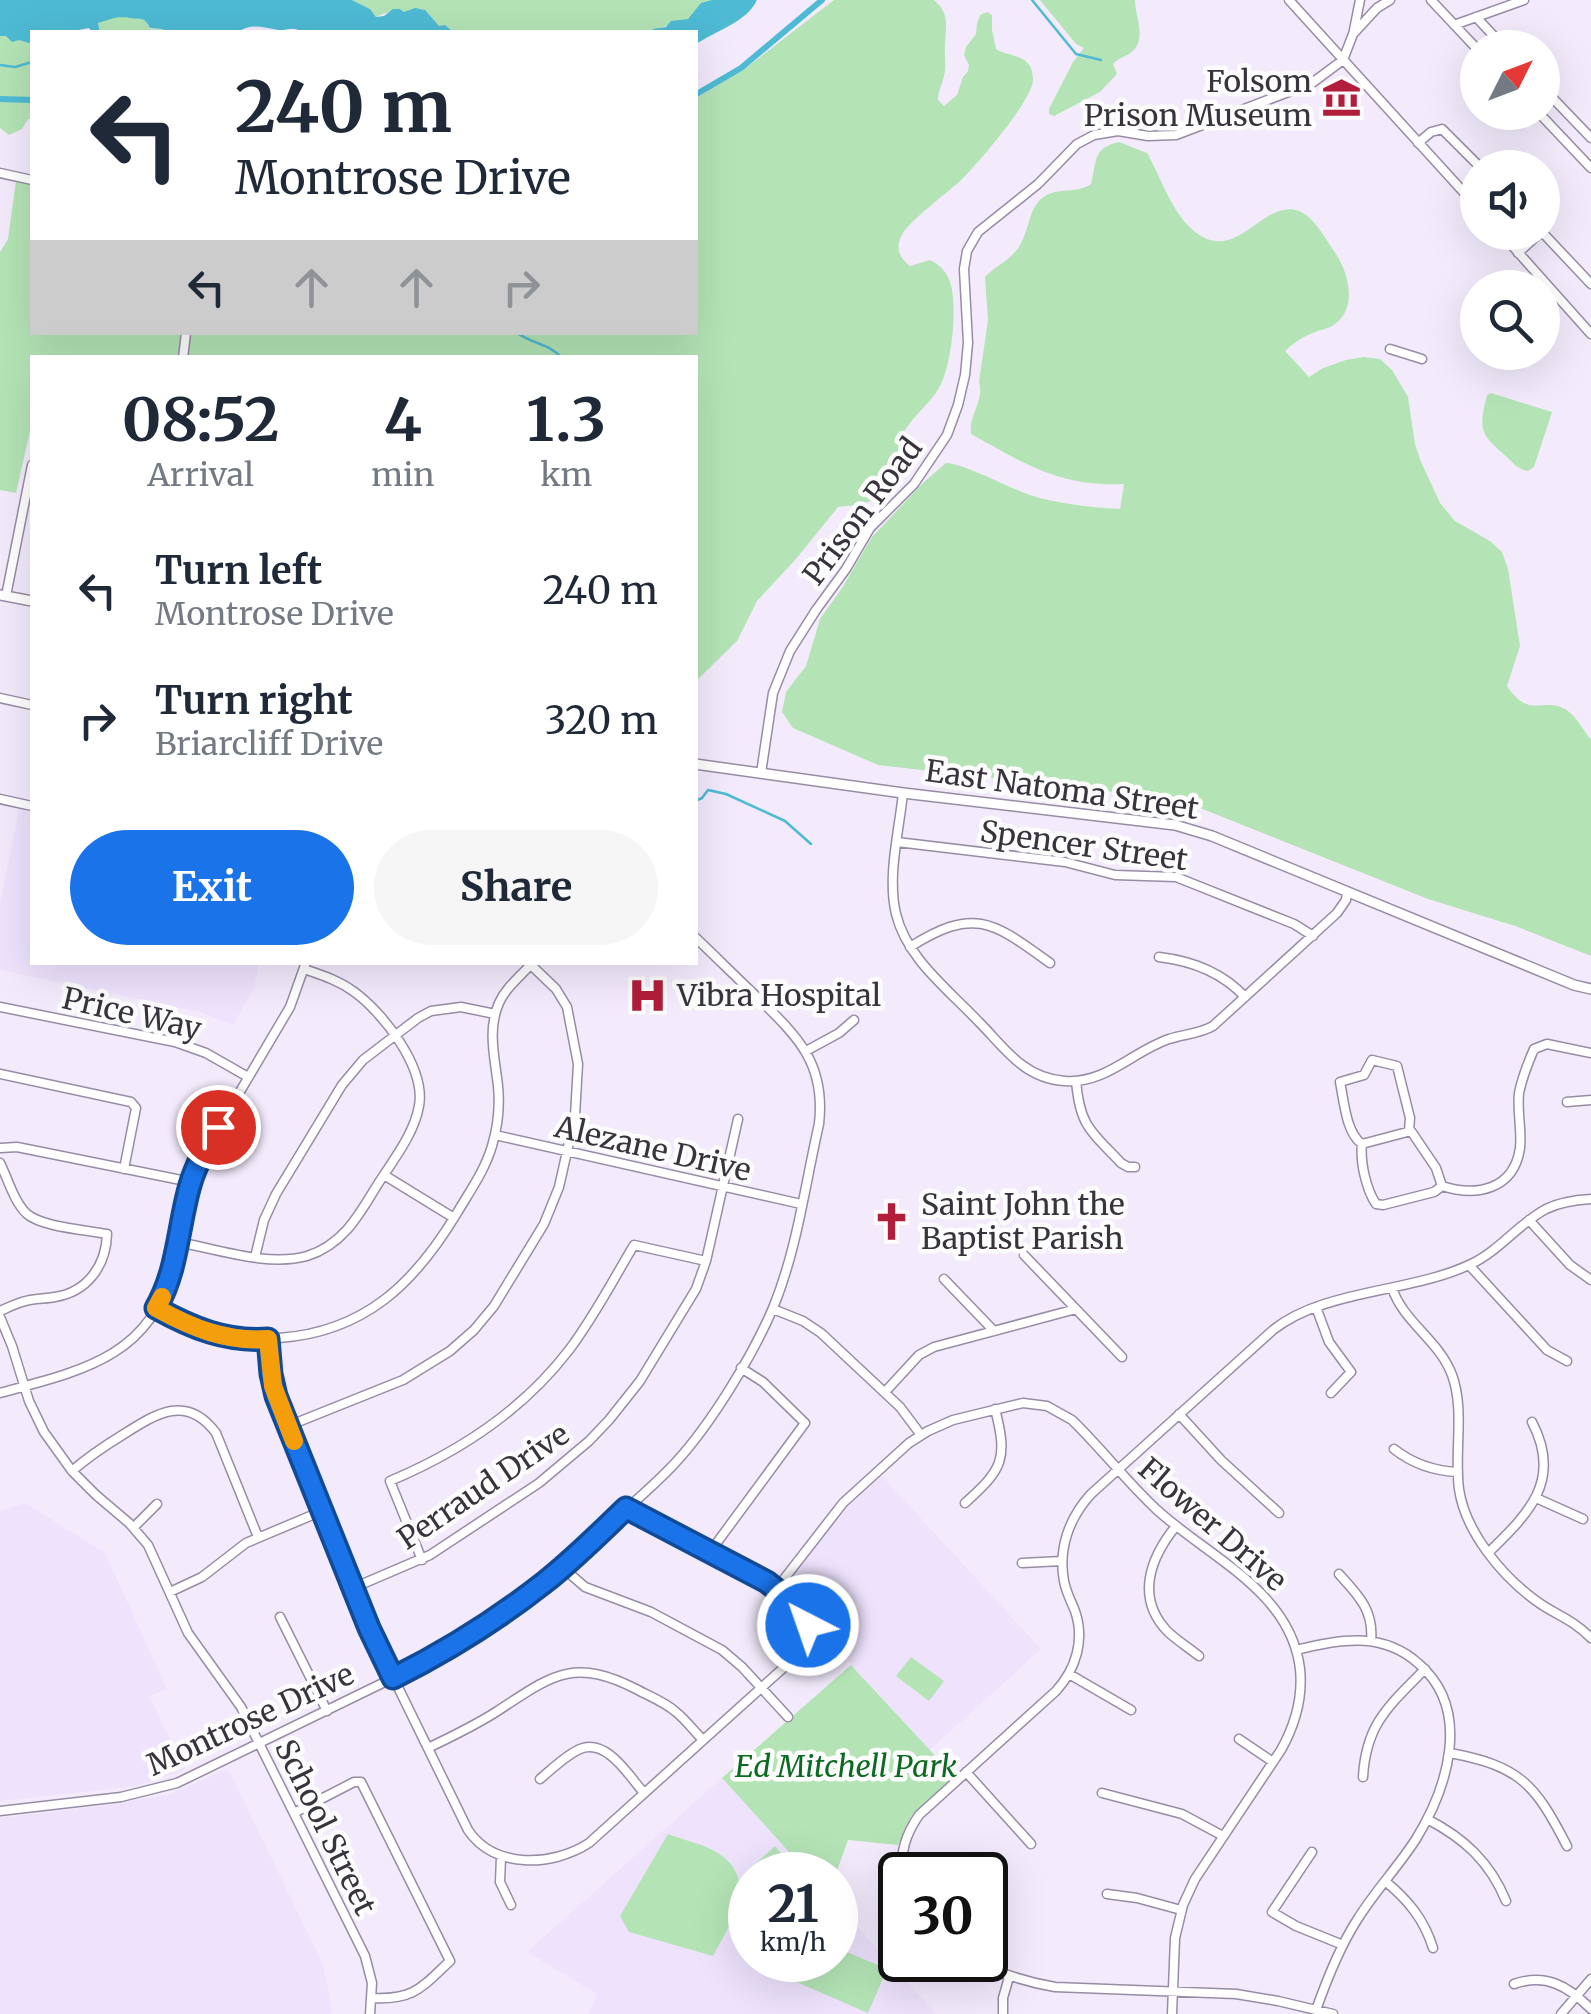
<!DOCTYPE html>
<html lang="en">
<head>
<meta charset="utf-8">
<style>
	body { margin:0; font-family:Merriweather,serif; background:#f6f6f7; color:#1f2937; height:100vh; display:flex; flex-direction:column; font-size:38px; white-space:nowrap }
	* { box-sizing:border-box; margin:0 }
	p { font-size:32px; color:#747a83 }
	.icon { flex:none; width:55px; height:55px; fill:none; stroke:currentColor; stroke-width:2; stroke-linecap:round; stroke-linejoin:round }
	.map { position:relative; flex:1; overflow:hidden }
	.panel { position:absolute; left:30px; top:355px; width:668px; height:610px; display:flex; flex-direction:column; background:#fff; border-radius:0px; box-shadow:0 10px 40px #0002 }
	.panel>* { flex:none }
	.guide { position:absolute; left:30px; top:30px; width:668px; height:305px; border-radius:0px; box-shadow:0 10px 40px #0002; background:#fff; color:#1f2937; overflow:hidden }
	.needle { width:65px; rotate:48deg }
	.buttons { position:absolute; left:1460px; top:30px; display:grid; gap:20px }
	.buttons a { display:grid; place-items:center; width:100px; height:100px; border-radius:50%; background:#fff; box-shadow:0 10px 40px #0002; font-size:50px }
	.speed { position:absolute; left:728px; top:1852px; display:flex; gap:20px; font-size:50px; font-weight:700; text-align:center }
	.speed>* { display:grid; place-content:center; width:130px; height:130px; border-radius:50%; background:#fff; box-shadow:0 10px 40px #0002; line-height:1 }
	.speed small { font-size:25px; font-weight:400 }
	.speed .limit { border:5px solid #111; border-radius:15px; background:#fff; color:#111 }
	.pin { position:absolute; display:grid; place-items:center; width:85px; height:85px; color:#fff; margin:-42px; border:5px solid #fff; border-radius:50%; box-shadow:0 2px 10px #0007 }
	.me { position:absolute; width:110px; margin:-55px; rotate:319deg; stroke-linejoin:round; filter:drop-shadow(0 0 8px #0008) }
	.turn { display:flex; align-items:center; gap:35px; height:210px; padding:0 40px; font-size:45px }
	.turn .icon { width:130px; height:130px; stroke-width:2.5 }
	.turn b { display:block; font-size:70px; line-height:85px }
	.lanes { display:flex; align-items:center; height:95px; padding:0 40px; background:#0003; justify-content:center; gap:50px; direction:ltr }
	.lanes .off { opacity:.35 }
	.eta { display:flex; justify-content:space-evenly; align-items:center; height:170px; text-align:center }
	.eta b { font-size:60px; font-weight:700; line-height:70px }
	.button { display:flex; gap:20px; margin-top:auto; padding:20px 40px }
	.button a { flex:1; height:115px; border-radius:60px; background:#1a73e8; color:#fff; font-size:40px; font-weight:700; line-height:115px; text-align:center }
	.button a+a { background:#f6f6f7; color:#1f2937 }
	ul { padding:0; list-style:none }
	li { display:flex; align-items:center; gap:30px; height:130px; padding:0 40px }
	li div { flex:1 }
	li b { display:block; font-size:38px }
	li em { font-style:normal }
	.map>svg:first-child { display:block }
</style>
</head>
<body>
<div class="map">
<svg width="1591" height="2014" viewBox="0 0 1591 2014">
	<rect width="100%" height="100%" fill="#f3ebfc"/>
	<path fill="#eee2fd" d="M19,809L32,812V962L259,963L254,989L233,1025L200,1012L0,970V903Z
		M882,1476L1041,1649L930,1750L823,1633L815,1628L812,1620L785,1588L816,1544L844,1511Z
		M25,1503L105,1553L167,1689L149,1696L185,1770L136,1786L0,1801V1511Z
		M228,1768L323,1965L332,2008L330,2014H0V1818L111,1805L165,1795L190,1786Z
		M722,1778L810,1875H750V1960H835V1902L936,2014H588L597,1994L527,1952Z"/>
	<path fill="#b4e4b6" d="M345,0H712C703,6 693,18 683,21C671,25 662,26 651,32H453L439,26L422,9L404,12L400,9C392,11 384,13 376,17L370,9L352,0Z
		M834,0H934C950,14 946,25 945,44C944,55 947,65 944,76C942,86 938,90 938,100L944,106L957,95L963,77L968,71L969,65L964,55L966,47L976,34L977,23L980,15L987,12L992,15V30L996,49C1007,56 1022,54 1030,66C1032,69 1033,76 1033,81C1030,103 978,164 960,181C947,193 912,219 903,233C895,246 898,257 910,266L930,260C939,264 947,272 950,282C958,305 952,366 939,388C929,405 910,418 902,436C897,446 899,456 896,466C893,475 882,492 875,498C866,506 849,505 838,507L796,559L757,601L737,641L695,682V358H32V422L16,493L0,490V252L8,239L16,181L32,185V332H695V99L747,67Z
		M1040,0H1135C1135,15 1146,37 1134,50C1127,57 1119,57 1113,64L1117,74L1100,92L1054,116L1049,114V109L1073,62L1084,48L1076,44Z
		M116,16L145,19L150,29H162L168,32H92L100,31L98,23L100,22Z
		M5,35L32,44V119H28L22,129L9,135L0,128V36Z
		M1119,142L1147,153C1162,179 1173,219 1201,236C1240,259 1265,198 1299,211C1314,217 1325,238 1334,251C1349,272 1359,310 1332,326C1329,328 1321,330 1318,331C1306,335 1294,342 1285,351L1309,377L1323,368L1346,360L1364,357L1380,359L1392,370L1408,397L1415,444L1421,462L1440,503L1455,521L1490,541L1502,552L1508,569L1520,646L1507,686C1530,720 1542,697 1565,709C1576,715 1583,730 1591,740V956L1515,926L1428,899L1200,808L1142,795L878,765L793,728L782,712L786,692L806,666L820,619L842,588L872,537L925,481L946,463C965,464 1005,486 1027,494C1056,504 1089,507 1120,509L1124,484C1060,487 1025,464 971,434C968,415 985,401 979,382L988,320L985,277C996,265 1012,260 1020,245C1029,231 1029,205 1045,196C1060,187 1077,194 1091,184C1097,161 1092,148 1119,142Z
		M1491,393L1552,412L1534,467L1528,471C1518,469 1515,465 1508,458C1480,433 1478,432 1487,395Z
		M911,1657L944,1681L929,1701L896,1676Z
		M851,1665L954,1776L911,1816L898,1845L848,1840L835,1876L755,1875L750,1869L775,1846L785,1858L790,1853L722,1778Z
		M668,1834C684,1840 707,1845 721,1855C759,1882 729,1927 713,1956L629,1932L620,1916Z
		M835,1947L887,1969L868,2013L787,1978L795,1960H835Z"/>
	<path fill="#4ebad4" d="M0,0H352L370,9L376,17L384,16L393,9H400L404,12L415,8L425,10L439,26L445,25L453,32H327C318,30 312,35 302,32C300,32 298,29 295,29C289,28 283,31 278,30C263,27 250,23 238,32H168L162,29L150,28C144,16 142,20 130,18C114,16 113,19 98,23L100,32H92L89,28L68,32H32V44L19,40L12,42L6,36H0Z
		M712,0H757C746,23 716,30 695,45V32H651L653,29L666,27L671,21L688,19L701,3Z"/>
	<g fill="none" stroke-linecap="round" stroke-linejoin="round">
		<path stroke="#4ebad4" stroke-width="2.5" d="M1032,0L1076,54L1101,60
			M0,65L15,67L32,62
			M516,332C531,344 549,343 562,358
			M695,801L702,798L708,790L726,794L785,821L811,844"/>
		<path stroke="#4ebad4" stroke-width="6" d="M695,95L741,68L822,0
			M0,99L32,100"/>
		<defs>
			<path id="minor" d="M1289,0L1478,208
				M1431,0L1478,50
				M1476,17L1505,48
				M1454,25L1524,0
				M1354,30L1360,0
				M1542,87L1591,138
				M1538,112L1591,168
				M1418,143L1431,132L1442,129L1481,168
				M0,173L32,180
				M1500,232L1591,334
				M1542,232L1591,284
				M1518,253L1541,232
				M1390,349L1422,359
				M183,358L186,333
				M6,596L32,465
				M0,698L32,705
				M761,773L773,693L790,651L816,610L846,569L870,528L914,484L947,435L958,405L965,375L968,343L964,269L967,251L978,232L1038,184L1077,144L1094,135L1118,131L1148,136L1176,135L1312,83L1343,60L1353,34L1377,8L1390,0
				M903,793C899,832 887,876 896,914C907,959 949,990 979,1022C993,1036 1006,1053 1022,1065C1034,1074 1049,1080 1065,1081C1106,1084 1133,1051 1169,1039C1184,1034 1199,1034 1213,1026L1337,913L1346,900L1347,892
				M0,799L32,806
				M897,842L1065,862L1115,875L1176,877L1294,924L1313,936
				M910,947C975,906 993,922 1050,963
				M1159,957C1193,961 1222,972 1245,997
				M0,1007L175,1042L206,1053L248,1077
				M806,1051L839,1033L854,1020
				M0,1074L131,1102L136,1108L124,1169
				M1076,1081C1080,1127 1091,1131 1121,1163L1128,1167H1135
				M1567,1102L1591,1100
				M1409,1131L1410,1118L1397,1066L1372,1060L1364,1075L1340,1082C1344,1101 1346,1133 1362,1144L1411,1131L1436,1168L1442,1186C1476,1197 1514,1190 1520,1148C1522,1130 1517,1112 1519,1093C1522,1078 1528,1063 1534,1049L1547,1044L1591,1053
				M495,1135L801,1204
				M1362,1144C1360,1162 1366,1189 1376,1204L1383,1205L1434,1192L1442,1186
				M0,1148L17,1147L191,1182
				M0,1163C8,1179 14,1202 27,1214C42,1227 87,1230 107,1234C106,1266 87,1292 55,1297C44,1299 33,1298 22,1302C15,1304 7,1308 0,1311
				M384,1175L454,1218
				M1529,1220L1570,1265L1591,1280
				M178,1242C217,1249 268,1267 307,1256C342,1245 358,1217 376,1187C391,1163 414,1135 419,1106C426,1068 383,1012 353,991C338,980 321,975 304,969
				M1024,1255L1122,1357
				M255,1257L264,1220L276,1194L342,1085L363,1060L418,1018L431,1011L461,1007L495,1014
				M1469,1265L1547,1350L1567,1361
				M944,1279L994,1331
				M1392,1288C1404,1323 1439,1340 1452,1375C1465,1410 1454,1452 1459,1489C1465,1531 1501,1575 1535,1600C1555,1615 1571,1618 1591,1638
				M1316,1307L1329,1342L1351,1372L1331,1393
				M156,1308C196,1331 233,1342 279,1338C365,1332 415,1283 457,1213C470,1191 485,1170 492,1146C498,1126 500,1106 498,1086C495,1058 487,1030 499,1003C506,987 521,976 533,962
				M773,1309L803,1321L821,1333L900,1407L921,1435
				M0,1317L12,1346L29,1401L44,1432L72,1471L96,1495L129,1523L148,1545L188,1633L241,1707L365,1956L372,1983L370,2014
				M268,1339L271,1374L276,1396L369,1628L468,1830C494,1869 552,1867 589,1843L800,1653C807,1644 811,1635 808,1624C797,1587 664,1528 627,1508
				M885,1392L919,1355L934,1347L1076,1309
				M0,1393C76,1372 149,1359 172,1271C181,1236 184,1200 196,1166L290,1007L306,962
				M1179,1414L1221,1460L1279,1513
				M288,1426L403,1380L450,1351L474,1330L494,1306L544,1224L559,1187L575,1116L578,1064L567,1007L556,989L531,965
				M1394,1449C1413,1464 1434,1471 1458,1472
				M72,1471C88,1457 106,1445 124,1434C157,1413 187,1394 216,1433L258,1537
				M1536,1498L1583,1519
				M965,1503C1003,1469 1008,1459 995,1409
				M1176,1526C1150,1558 1135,1598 1168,1632C1178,1641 1189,1648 1199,1656
				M134,1527L157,1504
				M710,1552L805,1423L763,1382L741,1368
				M1488,1553C1528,1514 1563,1481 1532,1422
				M422,1560L390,1481C459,1452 523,1410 569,1350C594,1317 613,1280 634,1245L706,1261
				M1022,1563L1062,1561
				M562,1567L585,1587L651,1612L722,1650L742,1667L788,1717
				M1339,1574C1358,1595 1374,1610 1371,1641
				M353,1588L430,1555L539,1483L589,1441L609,1420L640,1381L696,1289L706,1261L738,1119
				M777,1588L843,1503L909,1443L928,1431L953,1420L1023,1403L1047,1406L1072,1420C1101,1448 1126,1481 1156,1509C1208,1557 1291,1591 1300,1669C1303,1698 1295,1725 1281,1750L1195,1879L1183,1905L1175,1938L1172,2014
				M170,1592L202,1577L246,1543L322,1511
				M280,1617L327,1711
				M1296,1650C1339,1639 1383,1631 1419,1664C1472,1710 1448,1787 1416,1839C1398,1867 1375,1891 1357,1920C1339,1948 1327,1979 1316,2010
				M1069,1674L1131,1710
				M1239,1739L1273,1762
				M428,1748C451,1737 474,1726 496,1712C550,1677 572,1656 636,1689C649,1696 665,1702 676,1712C686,1720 694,1731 703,1740
				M1450,1753C1520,1766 1535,1784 1567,1846
				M966,1772L1031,1844
				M1363,1777C1366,1723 1390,1705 1425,1669
				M540,1779C552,1769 566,1755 580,1749C607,1738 629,1776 644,1793
				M1102,1793L1182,1814L1223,1836
				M0,1811L121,1797L177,1783L428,1661C492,1623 549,1579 604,1529C628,1507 654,1486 676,1462C711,1424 753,1355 773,1308C797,1250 805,1185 819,1124C826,1063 797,1036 757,997C736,977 716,957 695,937
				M294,1813L354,1782H361L450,1961C421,1988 414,2000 372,1998
				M1427,1819C1464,1838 1490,1862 1506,1901
				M1312,1852L1272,1912L1296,1926L1343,1945
				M501,1857L500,1882L511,1905
				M902,1875C900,1852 906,1834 919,1815L1056,1691C1076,1669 1085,1640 1075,1611C1071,1601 1066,1592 1064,1581C1058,1549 1069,1518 1091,1494L1273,1330C1324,1289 1411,1293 1471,1264C1499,1251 1518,1224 1546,1209C1560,1202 1575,1200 1591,1199
				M1385,1881C1408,1900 1424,1919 1433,1948
				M1107,1894L1137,1898L1181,1910
				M974,1960C1000,1974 1026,1982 1055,1987L1236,1994L1278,2001L1333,2014
				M1514,1984C1546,1973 1568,1986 1591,2009
				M1003,2014V1998L1009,1977
				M1561,2014L1591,1979"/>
			<path id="major" d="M0,595L32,601
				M695,764L903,793L1175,825L1212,836L1574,985L1591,989"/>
		</defs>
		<use href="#minor" stroke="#978ca5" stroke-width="11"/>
		<use href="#major" stroke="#978ca5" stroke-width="12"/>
		<use href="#minor" stroke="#fff" stroke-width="8"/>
		<use href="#major" stroke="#fff" stroke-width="9"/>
	</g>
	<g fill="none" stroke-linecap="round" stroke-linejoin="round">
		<defs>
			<path id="route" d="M218,1127C207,1146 196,1164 190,1185C178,1226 178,1270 156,1308C192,1328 226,1342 268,1339L271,1374L276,1396L369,1628L393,1678C447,1651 498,1619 545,1582C574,1559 600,1533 626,1508L767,1582L793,1603L808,1625"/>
		</defs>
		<use href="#route" stroke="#114b97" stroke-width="25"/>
		<use href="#route" stroke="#1a73e8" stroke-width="18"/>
		<path stroke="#f59e0b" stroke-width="18" d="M162,1297L156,1308C192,1328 226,1342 268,1339L273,1386L294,1441"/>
	</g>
	<defs>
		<symbol id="museum-bare" viewBox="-9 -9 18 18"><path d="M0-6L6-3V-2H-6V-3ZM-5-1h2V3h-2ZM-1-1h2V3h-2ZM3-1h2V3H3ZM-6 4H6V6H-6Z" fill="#b11d3b" stroke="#fcfcfc" stroke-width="2.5" paint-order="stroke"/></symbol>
		<symbol id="hospital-bare" viewBox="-9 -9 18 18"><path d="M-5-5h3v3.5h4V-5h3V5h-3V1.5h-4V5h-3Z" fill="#b11d3b" stroke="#fcfcfc" stroke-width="2.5" paint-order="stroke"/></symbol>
		<symbol id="church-bare" viewBox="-9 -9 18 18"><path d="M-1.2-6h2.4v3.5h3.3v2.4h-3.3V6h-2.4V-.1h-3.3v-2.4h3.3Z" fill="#b11d3b" stroke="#fcfcfc" stroke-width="2.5" paint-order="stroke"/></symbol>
	</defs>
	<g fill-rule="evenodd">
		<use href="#museum-bare" x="1314" y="70" width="55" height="55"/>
		<use href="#hospital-bare" x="620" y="968" width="55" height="55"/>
		<use href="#church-bare" x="864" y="1194" width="55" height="55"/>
	</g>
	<g text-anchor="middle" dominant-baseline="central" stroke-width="9" stroke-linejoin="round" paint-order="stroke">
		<g font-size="30" fill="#38333d" stroke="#fcfcfc" text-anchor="start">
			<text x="1312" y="81" text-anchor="end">Folsom<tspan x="1312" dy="34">Prison Museum</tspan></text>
			<text x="677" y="995">Vibra Hospital</text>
			<text x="921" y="1204">Saint John the<tspan x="921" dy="34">Baptist Parish</tspan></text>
		</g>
		<g font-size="30" fill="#38333d" stroke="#fcfcfc">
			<text transform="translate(862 511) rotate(-53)">Prison Road</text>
			<text transform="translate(1062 789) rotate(8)">East Natoma Street</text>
			<text transform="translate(1084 845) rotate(8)">Spencer Street</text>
			<text transform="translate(132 1013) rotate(13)">Price Way</text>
			<text transform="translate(653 1148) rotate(13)">Alezane Drive</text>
			<text transform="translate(483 1486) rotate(-34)">Perraud Drive</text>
			<text transform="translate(1213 1524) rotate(41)">Flower Drive</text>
			<text transform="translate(250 1719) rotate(-25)">Montrose Drive</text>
			<text transform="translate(326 1827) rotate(64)">School Street</text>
		</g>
		<g font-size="30" font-style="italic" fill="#0c6921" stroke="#fcfcfc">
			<text x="846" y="1766">Ed Mitchell Park</text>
		</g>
	</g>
</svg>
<div class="buttons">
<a><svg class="needle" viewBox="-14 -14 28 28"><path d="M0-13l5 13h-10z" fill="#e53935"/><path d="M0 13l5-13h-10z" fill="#747a83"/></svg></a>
<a><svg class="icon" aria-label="sound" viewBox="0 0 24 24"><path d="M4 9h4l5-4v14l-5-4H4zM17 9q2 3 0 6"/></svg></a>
<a><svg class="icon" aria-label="search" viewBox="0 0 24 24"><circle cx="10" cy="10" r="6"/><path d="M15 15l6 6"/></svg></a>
</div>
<div class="speed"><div>21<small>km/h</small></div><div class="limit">30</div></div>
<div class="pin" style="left:218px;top:1127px;background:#d93025"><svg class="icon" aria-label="arrive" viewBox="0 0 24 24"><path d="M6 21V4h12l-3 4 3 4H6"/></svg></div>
<svg class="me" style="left:808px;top:1625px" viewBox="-20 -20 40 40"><circle r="17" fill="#1a73e8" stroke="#fff" stroke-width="3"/><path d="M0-11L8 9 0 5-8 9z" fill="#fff"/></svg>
<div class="guide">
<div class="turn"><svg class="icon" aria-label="left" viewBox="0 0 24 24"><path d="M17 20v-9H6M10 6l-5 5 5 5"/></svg><div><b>240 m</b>Montrose Drive</div></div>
<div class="lanes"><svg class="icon" aria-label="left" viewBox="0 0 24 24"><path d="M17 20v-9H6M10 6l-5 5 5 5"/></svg><svg class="icon off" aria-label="ahead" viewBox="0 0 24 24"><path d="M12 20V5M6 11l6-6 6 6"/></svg><svg class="icon off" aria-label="ahead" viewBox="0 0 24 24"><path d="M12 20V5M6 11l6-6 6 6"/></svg><svg class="icon off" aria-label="right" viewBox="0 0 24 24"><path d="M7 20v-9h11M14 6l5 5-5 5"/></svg></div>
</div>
<section class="panel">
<div class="eta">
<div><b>08:52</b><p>Arrival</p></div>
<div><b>4</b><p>min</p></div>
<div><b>1.3</b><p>km</p></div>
</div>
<ul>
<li><svg class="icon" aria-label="left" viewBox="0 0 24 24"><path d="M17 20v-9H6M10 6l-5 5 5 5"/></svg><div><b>Turn left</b><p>Montrose Drive</p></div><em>240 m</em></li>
<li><svg class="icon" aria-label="right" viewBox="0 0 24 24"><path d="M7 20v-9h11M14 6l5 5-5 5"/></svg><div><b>Turn right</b><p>Briarcliff Drive</p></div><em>320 m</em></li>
</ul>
<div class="button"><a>Exit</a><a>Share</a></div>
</section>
</div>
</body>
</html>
